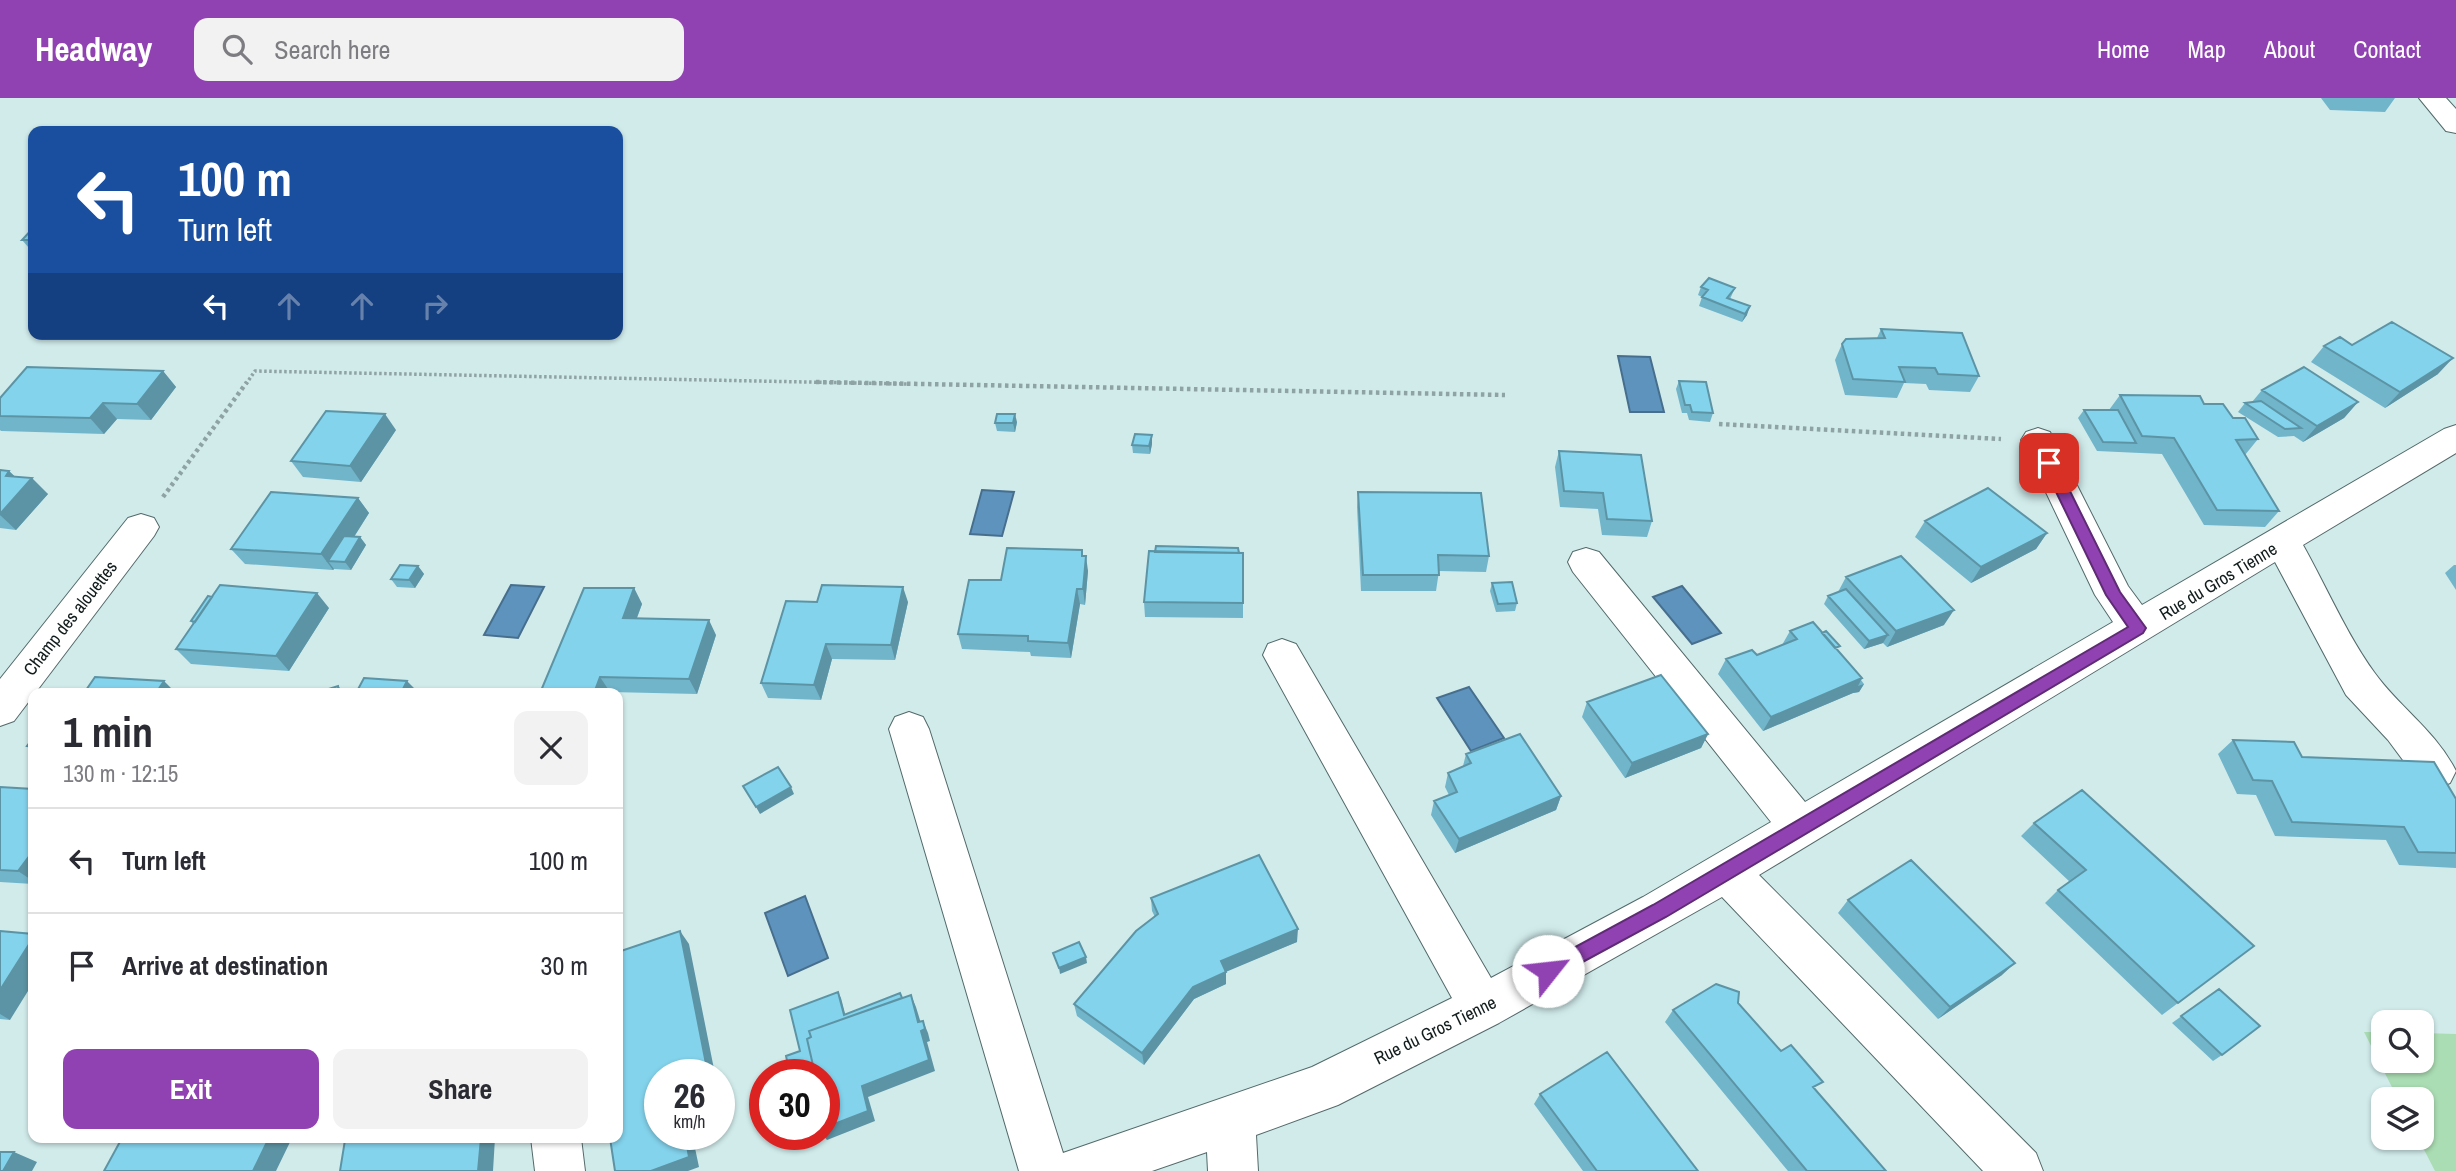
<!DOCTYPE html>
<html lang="en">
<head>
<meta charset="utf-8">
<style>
	body { margin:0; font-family:"Archivo Narrow",sans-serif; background:#f2f2f3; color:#2b2b33; height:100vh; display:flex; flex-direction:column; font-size:26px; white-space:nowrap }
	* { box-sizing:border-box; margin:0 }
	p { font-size:23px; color:#7c7c81 }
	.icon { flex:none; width:38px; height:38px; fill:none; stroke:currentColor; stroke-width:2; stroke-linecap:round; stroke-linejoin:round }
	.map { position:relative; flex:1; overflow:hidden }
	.panel { position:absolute; left:28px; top:590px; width:595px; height:455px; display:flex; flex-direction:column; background:#fff; border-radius:14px; box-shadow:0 2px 5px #0004 }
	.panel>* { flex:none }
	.banner { position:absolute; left:28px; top:28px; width:595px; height:214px; border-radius:14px; box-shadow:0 2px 5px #0004; background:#1a4fa0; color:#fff; overflow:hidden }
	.buttons { position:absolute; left:2371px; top:912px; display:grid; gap:14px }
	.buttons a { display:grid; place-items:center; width:63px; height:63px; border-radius:14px; background:#fff; box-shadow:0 2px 5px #0004; font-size:35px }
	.speed { position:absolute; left:644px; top:961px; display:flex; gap:14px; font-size:35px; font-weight:700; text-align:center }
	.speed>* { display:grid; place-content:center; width:91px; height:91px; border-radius:50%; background:#fff; box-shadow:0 2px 5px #0004; line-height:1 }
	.speed small { font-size:18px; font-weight:400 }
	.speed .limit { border:10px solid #d22; background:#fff; color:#111 }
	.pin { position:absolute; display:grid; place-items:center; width:60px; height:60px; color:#fff; margin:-30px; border-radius:14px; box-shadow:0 4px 10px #0006 }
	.me { position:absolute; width:77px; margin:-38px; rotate:61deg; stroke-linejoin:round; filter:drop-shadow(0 0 5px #0008) }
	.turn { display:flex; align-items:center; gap:24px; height:147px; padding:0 35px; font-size:32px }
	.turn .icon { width:91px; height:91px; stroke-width:2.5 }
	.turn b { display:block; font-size:49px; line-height:60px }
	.lanes { display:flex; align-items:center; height:66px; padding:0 35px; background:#0003; justify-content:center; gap:35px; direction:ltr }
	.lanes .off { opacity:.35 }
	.round { display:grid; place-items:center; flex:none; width:74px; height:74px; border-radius:14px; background:#f2f2f3 }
	.head { display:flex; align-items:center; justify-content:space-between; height:119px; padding:0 35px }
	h1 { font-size:42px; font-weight:700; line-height:52px }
	.cta { display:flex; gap:14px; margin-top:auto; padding:14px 35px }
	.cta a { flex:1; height:80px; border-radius:14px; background:#9142b2; color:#fff; font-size:28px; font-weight:700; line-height:80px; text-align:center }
	.cta a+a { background:#f2f2f3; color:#2b2b33 }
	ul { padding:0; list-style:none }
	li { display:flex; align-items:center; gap:21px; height:105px; padding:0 35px; border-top:2px solid #e1e1e2 }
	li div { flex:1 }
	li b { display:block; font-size:26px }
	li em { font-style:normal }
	header { display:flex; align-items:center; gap:42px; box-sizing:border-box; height:98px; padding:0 35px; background:#9142b2; color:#fff }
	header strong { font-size:33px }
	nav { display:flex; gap:38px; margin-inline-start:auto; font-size:24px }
	.search { width:490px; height:63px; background:#f2f2f3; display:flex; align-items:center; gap:18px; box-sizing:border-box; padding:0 24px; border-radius:14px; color:#7c7c81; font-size:26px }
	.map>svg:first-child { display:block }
</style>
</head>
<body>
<header>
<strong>Headway</strong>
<div class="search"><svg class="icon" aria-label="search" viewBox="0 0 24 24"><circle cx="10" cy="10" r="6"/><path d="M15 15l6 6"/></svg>Search here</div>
<nav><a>Home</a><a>Map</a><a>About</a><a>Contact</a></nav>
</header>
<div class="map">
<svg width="2456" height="1073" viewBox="0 0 2456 1073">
	<rect width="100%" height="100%" fill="#d1ebeb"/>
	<path fill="#aaddb3" d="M2364,934H2383L2384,962H2422V935L2456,936V1073H2435L2418,1040H2422V1001H2398Z"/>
	<path fill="#5e93be" stroke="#476f8d" stroke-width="2" d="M1618,258L1650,259L1664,314H1630Z
		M982,392L1014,394L1002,438L970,436Z
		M511,487L544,489L518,540L484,537Z
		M1682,488L1721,535L1692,546L1653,499Z
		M1469,589L1504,640L1471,653L1437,600Z
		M805,798L828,860L788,878L765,815Z"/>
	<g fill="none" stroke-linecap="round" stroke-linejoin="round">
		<defs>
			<path id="minor" d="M2419,0H2446L2456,11V35L2446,33Z
				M2456,327V355L2303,447C2326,488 2347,537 2374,574C2399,609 2436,633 2456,673L2450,685L2435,691L2420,685L2388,642L2346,597L2275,464L1759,777L2036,1055L2043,1073H1983L1722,799L1499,925L1338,1007L1256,1037L1258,1073H1208L1207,1054L1152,1073H1019L889,631L895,619L909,614L923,619L929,631L1063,1055L1312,969L1452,900L1263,557L1268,546L1282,541L1296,546L1491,880L1643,799L1771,724L1573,474L1568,464L1573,454L1586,450L1599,454L1805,704L2113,524L2095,497L2021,342L2026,334L2038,330L2050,334L2128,488L2142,507L2444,331Z
				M141,416L154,420L159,429L154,438L14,623L0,628V581L128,420Z
				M531,1040H581L585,1073H535Z"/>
		</defs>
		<use href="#minor" stroke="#53696a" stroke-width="2"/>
		<path stroke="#8ea3a3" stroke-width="3.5" stroke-dasharray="2.5 2.5" stroke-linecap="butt" d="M246,286L255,273L907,286"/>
		<path stroke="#8ea3a3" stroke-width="4.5" stroke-dasharray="3.5 3.5" stroke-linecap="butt" d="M816,284L1505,297
			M1719,326L2001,341
			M163,399L247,284"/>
		<use href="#minor" fill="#fff" fill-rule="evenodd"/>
	</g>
	<path fill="#71b5cb" d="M2321,0H2395L2385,14L2330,12Z
		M33,130V151L29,150L22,142Z
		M1701,189L1735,190L1730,201L1747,217L1742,224L1699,208L1702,199L1698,197Z
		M1881,231L1979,278L1970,294L1929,292L1926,286L1904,285L1897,300L1845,297L1835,262L1842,246L1877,240Z
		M2324,248L2438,276L2385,310L2311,264Z
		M163,273L176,289L151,322L117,321L104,336L1,333L0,332V300Z
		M1679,283L1713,315L1710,324L1689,322L1687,315H1682L1676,291Z
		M2262,292L2358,304L2344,320L2303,344L2294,338L2278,339L2238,314L2245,305L2252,304Z
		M2120,297L2204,306L2233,320L2258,341L2245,357L2279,413L2265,429L2204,427L2162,356L2097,353L2078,320L2084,312H2109Z
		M1017,324L1015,334L997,333L995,325Z
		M396,332L361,384L303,379L291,363Z
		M1152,337V346L1150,356L1133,355L1132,347Z
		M1559,353L1652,423L1647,439L1602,437L1598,411L1560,409L1555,369Z
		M0,372L9,373L15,379L48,396L16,432L0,430Z
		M1358,394L1489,458L1486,474L1439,473L1436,493H1361L1357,409Z
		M358,400L369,415L354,439H360L366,447L351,472L334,471L333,472L245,466L231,451Z
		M1925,423L2047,435L2036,451L1971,485L1915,439Z
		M1239,455H1243V520L1145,519L1144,504Z
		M1082,458L1088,473L1085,507L1080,506L1071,560L1031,558L1030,554L962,551L958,536L1001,482Z
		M2454,467H2456V492L2445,475Z
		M418,468L424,476L415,490L397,489L391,481Z
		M1846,479L1944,527L1887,549L1883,545L1864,551L1824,506L1828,498L1838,494Z
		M1492,485L1517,505L1515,513L1496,514L1490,493Z
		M634,490L642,506L637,520L716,537L697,596L610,594L609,595H540Z
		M786,503L908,504L895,562L832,561L821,602L768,600L761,585Z
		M329,510L289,573L191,566L176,551L193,526L191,523Z
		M1790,533L1837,552L1862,580L1861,582L1864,586L1859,594L1853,595L1763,633L1718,576L1726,561L1757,557L1782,547Z
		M1587,604L1708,636L1701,650L1625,680L1582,619Z
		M2233,642L2302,659L2456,701V770L2399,767L2386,742L2275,738L2256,697L2237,696L2218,656Z
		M1466,656L1561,698L1556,712L1455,755L1431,717L1434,703L1449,697L1445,689L1448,675L1463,668Z
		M0,689L33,691V786L0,784Z
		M2082,692L2178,905L2162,917L2045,805L2058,792L2070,784L2021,738L2034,725Z
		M1151,800L1297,844L1226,873V886L1194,901L1144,967L1077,918L1074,906L1155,819L1152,813Z
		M1848,802L2002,877L1938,921L1838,815Z
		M0,833L10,922L0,921Z
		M2219,891L2222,957L2213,963L2172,925Z
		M1673,912L1815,992L1886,1073H1788L1665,924Z
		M1540,996L1698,1073H1583L1534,1006Z"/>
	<path fill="#5c94a5" d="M1750,208L1747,217L1742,224L1745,216Z
		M2453,260L2438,276L2385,310L2400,294Z
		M163,273L176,289L151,322L137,306Z
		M2358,304L2344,320L2303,344L2317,328Z
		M103,305L117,321L104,336L90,320Z
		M385,316L396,332L361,384L350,368Z
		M1015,316L1017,324L1015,334L1013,325Z
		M1152,337V346L1150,356L1149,348Z
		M9,373L25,388L32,380L48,396L16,432L0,417L6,378Z
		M358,400L369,415L338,464L328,463L334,471L333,472L321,456Z
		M2047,435L2036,451L1971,485L1981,469Z
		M360,439L366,447L351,472L345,464Z
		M1086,458L1088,473L1085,507L1083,491Z
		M418,468L424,476L415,490L409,482Z
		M903,489L908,504L895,562L891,547Z
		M634,490L642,506L631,535L623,520Z
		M1077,491L1080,506L1071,560L1068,545Z
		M317,495L329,510L289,573L276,558Z
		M1954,512L1944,527L1887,549L1896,533Z
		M709,522L716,537L697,596L689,581Z
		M1888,537L1883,545L1864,551L1869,543Z
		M826,546L832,561L821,602L814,587Z
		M600,579L610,594L609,595H594Z
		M1862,580L1858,588L1864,586L1859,594L1853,595L1763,633L1771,619Z
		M164,583L176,595H156Z
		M407,583L414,590L411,595H401Z
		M338,588L345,595H339Z
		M1708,636L1701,650L1625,680L1632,665Z
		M791,689L794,696L760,716L756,709Z
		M1561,698L1556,712L1455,755L1459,741Z
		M33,753V783L18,773Z
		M1298,831L1297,844L1221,876V863Z
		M680,833L689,846L715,976H708Z
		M33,840V885L10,922L0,916V892Z
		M1086,859L1087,865L1060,876L1059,870Z
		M2015,865L2002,877L1938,921L1950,909Z
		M1226,874V886L1194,901L1144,967L1142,955L1193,889Z
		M838,894L841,900L847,923L844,917Z
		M911,897L916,909L923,932V923L928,935L930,943L927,944L935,973L868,999L875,1023L827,1042L822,1036H824V1030L918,924Z
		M685,1036H692L699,1069L688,1073H651Z
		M269,1040H292L276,1073H253Z
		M481,1040H495L493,1073H478Z
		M14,1054L37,1064L32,1073H3Z"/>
	<path fill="#83d3ec" stroke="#5c94a5" stroke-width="2" d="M33,130V142H22Z
		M1709,180L1735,190L1727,200L1750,208L1745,216L1702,199L1708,192L1701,189Z
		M2392,224L2453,260L2400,294L2324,248L2340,239L2352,247Z
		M1881,231L1962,235L1979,278L1938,276L1935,270L1899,269L1905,284L1853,281L1842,246L1846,241L1885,240Z
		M27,269L163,273L137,306L103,305L90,320L0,318V300Z
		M2304,269L2358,304L2317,328L2262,292Z
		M1679,283L1706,284L1713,315L1692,314L1690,307H1685Z
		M2120,297L2200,298L2204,306H2223L2233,320H2245L2258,341L2236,342L2279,413L2217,412L2174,340L2142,338Z
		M2261,303L2301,330L2285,331L2245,305Z
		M2084,312H2118L2136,345L2103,344Z
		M326,313L385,316L350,368L291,363Z
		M997,316H1015L1013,325H995Z
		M1135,336L1152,337L1149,348L1132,347Z
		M1559,353L1641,357L1652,423L1607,421L1603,395L1564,393Z
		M0,372L9,373L6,378L32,380L0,416Z
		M1988,390L2047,435L1981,469L1925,423Z
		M271,394L358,400L321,456L231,451Z
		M1358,394L1481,395L1489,458L1438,457L1439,477H1363Z
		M344,438L360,439L345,464L328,463Z
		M1156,448L1238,450L1239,455L1155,454Z
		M1007,450L1082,452V458H1086L1083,491H1077L1068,545L1028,543V538L958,536L969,482H1001Z
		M1149,453L1243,455V505L1144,504Z
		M1901,458L1954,512L1896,533L1846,479Z
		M400,467L418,468L409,482L391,481Z
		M1512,484L1517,505L1498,506L1492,485Z
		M220,487L317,495L276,558L176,551Z
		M822,487L903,489L891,547L826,546L814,587L761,585L786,503L817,504Z
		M584,490H634L623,520L709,522L689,581L600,579L594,595H540Z
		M1846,491L1888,537L1869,543L1828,498Z
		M208,498L212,499L195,524L191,523Z
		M1813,524L1862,580L1771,619L1726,561L1752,552L1757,557L1797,541L1790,533Z
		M1826,533L1840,548L1835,550L1822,535Z
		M1661,577L1708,636L1632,665L1587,604Z
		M95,579L164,583L156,595H84Z
		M364,580L407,583L401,595H356Z
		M338,588L339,595H316Z
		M1520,636L1561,698L1459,741L1434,703L1457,694L1448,675L1471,665L1466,656Z
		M33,640V649L27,648Z
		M2233,642L2294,644L2302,659L2434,664L2456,701V755L2418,754L2404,729L2292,724L2272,683L2253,682Z
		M778,669L791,689L756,709L743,688Z
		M0,689L33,691V753L18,773L0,772Z
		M2082,692L2254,848L2178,905L2058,792L2086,772L2034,725Z
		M1259,757L1298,831L1221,863L1226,874L1193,889L1142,955L1074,906L1136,833L1158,816L1151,800Z
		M1911,762L2015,865L1950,909L1848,802Z
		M0,833L33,836V840L0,892Z
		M680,833L708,976H660V1036H685L689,1059L651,1073H615L610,1040H618V854Z
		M1079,844L1086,859L1059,870L1053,855Z
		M1716,886L1739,894L1738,905L1781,953L1791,947L1823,984L1813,989L1886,1073H1807L1673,912Z
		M2219,891L2260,928L2222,957L2181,918Z
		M838,894L844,917L900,895L902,900L809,933L811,939L807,941L815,976H790L786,958L800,953L790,912Z
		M911,897L918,924L923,923L925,931L921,933L929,962L862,988L868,1013L824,1030V976H813H815L807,941L811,939L809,933Z
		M1607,954L1698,1073H1597L1540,996Z
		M122,1040H269L253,1073H104Z
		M354,1040H481L478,1073H340L345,1042Z
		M0,1054H14L3,1073H0Z"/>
	<path fill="#9142b2" stroke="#5e2b74" stroke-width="2" d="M2049,359L2056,365L2120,494L2146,530L2143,535L1666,819L1555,879L1548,882L1542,879L1539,873L1542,867L1653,807L2128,529L2106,497L2042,365Z"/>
	<g text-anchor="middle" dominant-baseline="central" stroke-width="7" stroke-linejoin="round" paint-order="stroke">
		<g font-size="18" fill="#121c1c" stroke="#fff">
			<text transform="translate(2218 483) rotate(-31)">Rue du Gros Tienne</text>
			<text transform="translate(70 520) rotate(-52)">Champ des alouettes</text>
			<text transform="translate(1435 932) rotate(-26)">Rue du Gros Tienne</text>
		</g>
	</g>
</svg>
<div class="buttons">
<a><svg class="icon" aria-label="search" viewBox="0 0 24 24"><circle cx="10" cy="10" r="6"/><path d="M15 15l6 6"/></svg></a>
<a><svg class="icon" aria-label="layers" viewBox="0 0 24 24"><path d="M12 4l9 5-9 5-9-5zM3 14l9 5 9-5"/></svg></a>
</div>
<div class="speed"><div>26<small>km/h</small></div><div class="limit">30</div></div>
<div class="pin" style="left:2049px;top:365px;background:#d93025"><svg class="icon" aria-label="arrive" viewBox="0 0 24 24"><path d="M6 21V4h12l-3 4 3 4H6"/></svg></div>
<svg class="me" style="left:1548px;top:873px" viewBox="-20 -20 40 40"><circle r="19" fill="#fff"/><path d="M0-13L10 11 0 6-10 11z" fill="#9142b2"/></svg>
<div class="banner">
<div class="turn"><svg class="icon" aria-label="left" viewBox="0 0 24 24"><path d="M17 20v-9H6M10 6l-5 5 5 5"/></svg><div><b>100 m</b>Turn left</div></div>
<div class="lanes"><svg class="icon" aria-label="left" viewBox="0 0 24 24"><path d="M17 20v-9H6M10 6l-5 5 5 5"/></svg><svg class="icon off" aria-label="ahead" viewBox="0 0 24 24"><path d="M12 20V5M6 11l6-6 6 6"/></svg><svg class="icon off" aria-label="ahead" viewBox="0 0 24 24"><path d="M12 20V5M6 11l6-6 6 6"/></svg><svg class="icon off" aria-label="right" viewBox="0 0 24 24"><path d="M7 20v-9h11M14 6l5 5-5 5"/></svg></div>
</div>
<section class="panel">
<div class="head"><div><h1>1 min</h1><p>130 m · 12:15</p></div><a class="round"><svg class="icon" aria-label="close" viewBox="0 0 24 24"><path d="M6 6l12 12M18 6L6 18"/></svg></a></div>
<ul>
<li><svg class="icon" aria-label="left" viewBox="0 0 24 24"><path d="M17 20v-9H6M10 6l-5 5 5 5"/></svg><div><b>Turn left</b></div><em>100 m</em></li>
<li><svg class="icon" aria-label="arrive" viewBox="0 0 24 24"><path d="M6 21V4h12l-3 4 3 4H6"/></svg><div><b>Arrive at destination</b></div><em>30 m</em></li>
</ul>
<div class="cta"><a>Exit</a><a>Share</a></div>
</section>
</div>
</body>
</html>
